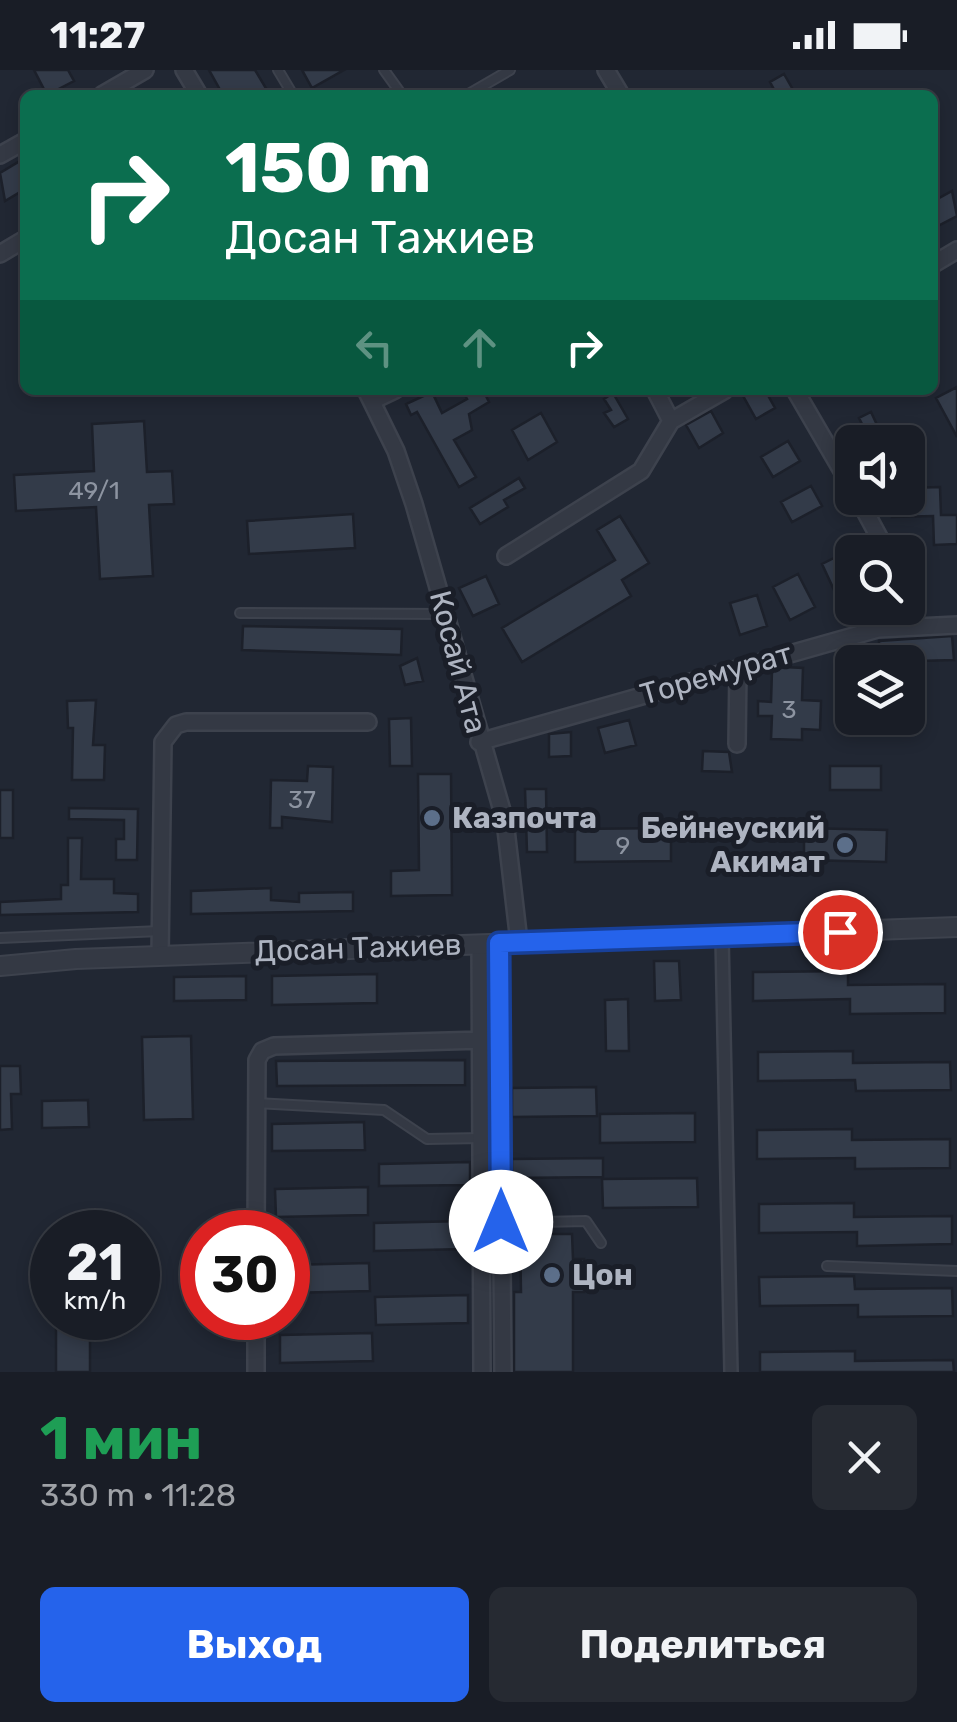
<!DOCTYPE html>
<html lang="ru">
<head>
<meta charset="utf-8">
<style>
	body { margin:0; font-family:Rubik,sans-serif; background:#262a32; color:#f1f3f6; height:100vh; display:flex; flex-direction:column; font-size:38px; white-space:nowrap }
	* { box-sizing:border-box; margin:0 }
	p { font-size:32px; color:#9fa2a7 }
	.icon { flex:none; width:55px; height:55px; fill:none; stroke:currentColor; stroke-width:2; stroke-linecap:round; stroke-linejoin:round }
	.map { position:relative; height:1302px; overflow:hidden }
	.side { display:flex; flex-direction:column; background:#191d26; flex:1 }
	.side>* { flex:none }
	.guide { position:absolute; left:20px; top:20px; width:918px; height:305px; border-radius:15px; box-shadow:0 5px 15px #0003,0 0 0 2px #373b43; background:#0b6e4f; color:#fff; overflow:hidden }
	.controls { position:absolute; left:835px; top:355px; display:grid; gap:20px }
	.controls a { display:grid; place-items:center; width:90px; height:90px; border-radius:15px; background:#191d26; box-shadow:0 5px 15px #0003,0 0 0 2px #373b43; font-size:50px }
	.speed { position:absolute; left:30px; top:1140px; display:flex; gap:20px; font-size:50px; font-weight:700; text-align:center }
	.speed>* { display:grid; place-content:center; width:130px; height:130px; border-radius:50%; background:#191d26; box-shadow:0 5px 15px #0003,0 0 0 2px #373b43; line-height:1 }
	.speed small { font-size:25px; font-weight:400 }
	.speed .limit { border:15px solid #d22; background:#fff; color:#111 }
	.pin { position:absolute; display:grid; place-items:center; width:85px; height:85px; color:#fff; margin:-42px; border:5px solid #fff; border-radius:50%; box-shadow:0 2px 10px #0007 }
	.me { position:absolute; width:110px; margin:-55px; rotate:0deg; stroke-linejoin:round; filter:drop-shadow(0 0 8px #0008) }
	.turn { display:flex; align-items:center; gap:35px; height:210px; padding:0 40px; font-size:45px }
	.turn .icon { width:130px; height:130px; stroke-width:2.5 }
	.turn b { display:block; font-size:70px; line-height:85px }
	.lanes { display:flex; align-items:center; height:95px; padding:0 40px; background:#0003; justify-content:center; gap:50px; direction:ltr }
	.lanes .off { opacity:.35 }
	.round { display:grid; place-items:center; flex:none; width:105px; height:105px; border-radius:15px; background:#262a32 }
	.summary { display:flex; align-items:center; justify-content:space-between; height:170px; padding:0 40px }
	h1 { font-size:60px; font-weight:700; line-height:75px; color:#1e9e55 }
	.button { display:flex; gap:20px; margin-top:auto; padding:20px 40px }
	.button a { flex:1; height:115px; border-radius:15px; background:#2563eb; color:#fff; font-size:40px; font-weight:700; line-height:115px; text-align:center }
	.button a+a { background:#262a32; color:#f1f3f6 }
	.status { display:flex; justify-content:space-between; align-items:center; height:70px; padding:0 50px; background:#191d26; direction:ltr }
	.status svg { height:28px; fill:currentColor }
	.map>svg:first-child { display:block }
</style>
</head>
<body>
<div class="status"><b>11:27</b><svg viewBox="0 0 49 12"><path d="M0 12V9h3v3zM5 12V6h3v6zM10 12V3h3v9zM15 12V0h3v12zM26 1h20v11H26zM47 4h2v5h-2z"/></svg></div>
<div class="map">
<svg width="957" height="1302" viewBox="0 0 957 1302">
	<rect width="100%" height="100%" fill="#212733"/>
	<path fill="#333b49" stroke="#1c202a" stroke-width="2.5" d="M34,0H68L74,11L47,25Z
		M209,0H255L270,25H223Z
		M302,0H344L312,18Z
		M784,4L796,25H777L770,12Z
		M25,88V119L5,131L0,103Z
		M952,121L957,146L932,159V132Z
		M957,317V367L936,328Z
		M462,320H483L489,332L469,344L472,360L454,370L476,407L459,417L417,342L411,345L406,334L432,322L442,343L467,329Z
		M749,320H765L775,338L756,349L742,324Z
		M613,323L628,349L614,357L604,343L611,340L604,329Z
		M711,341L723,363L699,378L686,355Z
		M871,342L885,372H871L859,348Z
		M541,343L557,372L528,390L512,360Z
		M144,351L147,402L172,401L174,434L149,435L153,506L100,509L96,437L16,441L14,405L94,401L92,354Z
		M788,371L800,391L773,407L761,387Z
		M519,408L525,418L504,430L508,437L480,454L470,438Z
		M811,416L822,436L792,452L781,432Z
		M940,417L941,445H957V474L934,475L933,446L892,447V428H908V418Z
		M353,444L355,478L249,484L247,451Z
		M620,446L649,493L622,510L631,526L522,592L502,558L615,490L597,460Z
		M852,479V514L835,522L822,494Z
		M798,504L815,537L790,550L773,517Z
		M486,506L499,534L473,546L459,518Z
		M757,525L767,556L740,565L730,533Z
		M243,556L402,559L401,585L242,580Z
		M952,566L954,590L880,592L879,571Z
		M417,588L423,611L405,615L400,596Z
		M784,597L803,598L802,630L821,631L820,660L802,659V670L771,669L772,646H758V631L771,632L772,601Z
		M96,630L93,675H105L104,710H72L73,658H68L67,631Z
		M411,648L412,696H390L389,649Z
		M629,650L636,675L605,683L598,658Z
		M571,662V686L549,687V664Z
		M703,681L729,682L732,702L702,701Z
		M308,696L333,697L332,752L282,747V758H270L271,710L307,711Z
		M830,696H881V720H830Z
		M418,704H451L452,825L391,826V801L419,800Z
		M525,719H546L547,782H527Z
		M0,720H13V768H0Z
		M69,738L138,739L137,790H116V769H124V750L69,749Z
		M671,758V791L575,792V759Z
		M804,758L887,760L886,792L804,790Z
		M68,768H82L81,809H114V823L138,824V842L0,845V832L61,829V815H68Z
		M271,818V830L299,832V823L353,822V841L191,844V821Z
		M654,891H679L681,930L655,931Z
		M848,901V915L945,914V943L850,944V929L753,931V902Z
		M377,904V933L272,935V906Z
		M246,906V930L174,931V907Z
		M628,929L629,981H606L605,930Z
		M191,966L193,1049L144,1050L142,967Z
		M853,981V993L950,992L951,1020L856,1021L855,1010L758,1011V982Z
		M465,990V1015L277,1016L276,991Z
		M0,996H20L21,1024H11L12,1059L0,1060Z
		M596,1017L597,1046L512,1047V1018Z
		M88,1030L89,1057L42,1058V1031Z
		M695,1043V1072L600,1073V1044Z
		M364,1052L365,1080L272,1081V1054Z
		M852,1059V1070L950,1069V1098L855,1099V1088L757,1089V1060Z
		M603,1088V1107L512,1108V1089Z
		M470,1092V1115L379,1116V1094Z
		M697,1108L698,1137L603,1138L602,1109Z
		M368,1117V1145L276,1147L275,1119Z
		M854,1133V1147L952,1146V1174L857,1176V1162L759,1163V1134Z
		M466,1151L467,1179L374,1181V1153Z
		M520,1164H572L573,1189H584V1222H573V1302H514V1222H521Z
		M369,1193L370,1221L288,1223V1195Z
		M854,1206L855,1219L952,1218L953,1246L858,1247V1235L760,1236L759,1207Z
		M468,1225V1253L376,1255L375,1227Z
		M56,1250H90V1302H56Z
		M372,1263L373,1291L280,1293V1265Z
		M855,1281V1291L953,1290L954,1302H760V1282Z"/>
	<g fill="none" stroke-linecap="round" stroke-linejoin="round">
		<defs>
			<path id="service" d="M278,0L293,25
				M384,0L402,25
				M467,25L510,0
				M240,543L447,544
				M0,868L160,861
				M256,1033L384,1040L427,1069L482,1068
				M501,1153L586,1151L601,1173
				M827,1196L957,1201"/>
			<path id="pedestrian" d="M722,867L731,1302"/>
			<path id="minor" d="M184,0L199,25
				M606,0L621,25
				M102,25L145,0
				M0,85L25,71
				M0,184L25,169
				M932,195L957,180
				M366,320L396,381L414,434L505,751L519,872
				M795,320L852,418
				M372,331L395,320
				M671,351L725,320
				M858,428L887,482
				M506,486L641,401L671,351L655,320
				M905,538L911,557
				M479,672L878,559L957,555
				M737,674L738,599
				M499,873L503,1302
				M480,874L482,1302
				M160,886L163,672L176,655L186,652H368
				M256,1162L257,990L262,981L274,976L483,970
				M256,1248V1302"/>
			<path id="tertiary" d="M0,896L76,889L957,857"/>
		</defs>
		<use href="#service" stroke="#3d424d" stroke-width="12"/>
		<use href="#pedestrian" stroke="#3d424d" stroke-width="16"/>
		<use href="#minor" stroke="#3d424d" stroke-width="20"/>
		<use href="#tertiary" stroke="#3d424d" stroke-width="22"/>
		<use href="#service" stroke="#343944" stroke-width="8"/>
		<use href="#pedestrian" stroke="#343944" stroke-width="11"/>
		<use href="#minor" stroke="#343944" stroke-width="15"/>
		<use href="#tertiary" stroke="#343944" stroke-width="18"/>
	</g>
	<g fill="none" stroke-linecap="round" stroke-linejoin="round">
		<defs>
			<path id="route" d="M501,1152L499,873L840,862"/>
		</defs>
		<use href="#route" stroke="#184099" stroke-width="25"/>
		<use href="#route" stroke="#2563eb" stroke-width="18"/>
	</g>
	<g fill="#5c6f8a" stroke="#1a1e28" stroke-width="4">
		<circle cx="432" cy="748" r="10"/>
		<circle cx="845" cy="775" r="10"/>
		<circle cx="552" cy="1205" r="10"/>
	</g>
	<g text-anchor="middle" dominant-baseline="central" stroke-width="10" stroke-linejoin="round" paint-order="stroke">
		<g font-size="25" fill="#8d94a1">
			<text x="94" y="420">49/1</text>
			<text x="789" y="639">3</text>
			<text x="302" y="729">37</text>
			<text x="623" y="775">9</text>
		</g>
		<g font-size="30" fill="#aeb4c1" stroke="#1a1e28">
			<text transform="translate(458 592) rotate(75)">Косай Ата</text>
			<text transform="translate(716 604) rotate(-16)">Торемурат</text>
			<text transform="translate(358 878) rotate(-2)">Досан Тажиев</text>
		</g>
		<g font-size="30" font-weight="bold" fill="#aeb4c1" stroke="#1a1e28" text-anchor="start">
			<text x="452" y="748">Казпочта</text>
			<text x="825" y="758" text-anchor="end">Бейнеуский<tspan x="825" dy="34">Акимат</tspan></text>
			<text x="572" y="1205">Цон</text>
		</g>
	</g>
</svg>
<div class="controls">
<a><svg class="icon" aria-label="sound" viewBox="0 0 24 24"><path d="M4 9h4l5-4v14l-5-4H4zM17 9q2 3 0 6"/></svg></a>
<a><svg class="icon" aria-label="search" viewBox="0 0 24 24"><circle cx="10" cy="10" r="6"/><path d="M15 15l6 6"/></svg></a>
<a><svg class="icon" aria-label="layers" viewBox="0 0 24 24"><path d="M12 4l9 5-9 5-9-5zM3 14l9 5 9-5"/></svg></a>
</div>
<div class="speed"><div>21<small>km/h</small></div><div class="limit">30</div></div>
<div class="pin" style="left:840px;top:862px;background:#d93025"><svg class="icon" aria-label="arrive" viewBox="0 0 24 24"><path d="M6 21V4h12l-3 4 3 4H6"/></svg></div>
<svg class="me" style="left:501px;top:1152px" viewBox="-20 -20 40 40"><circle r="19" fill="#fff"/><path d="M0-13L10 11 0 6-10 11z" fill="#2563eb"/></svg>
<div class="guide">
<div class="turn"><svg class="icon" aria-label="right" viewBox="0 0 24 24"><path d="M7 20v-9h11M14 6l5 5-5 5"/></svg><div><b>150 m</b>Досан Тажиев</div></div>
<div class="lanes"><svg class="icon off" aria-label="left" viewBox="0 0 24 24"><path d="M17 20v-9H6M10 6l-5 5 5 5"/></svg><svg class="icon off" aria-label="ahead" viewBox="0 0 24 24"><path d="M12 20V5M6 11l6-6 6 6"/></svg><svg class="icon" aria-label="right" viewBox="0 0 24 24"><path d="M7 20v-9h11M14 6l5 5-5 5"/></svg></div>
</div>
</div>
<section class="side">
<div class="summary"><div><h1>1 мин</h1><p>330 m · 11:28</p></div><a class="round"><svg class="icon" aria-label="close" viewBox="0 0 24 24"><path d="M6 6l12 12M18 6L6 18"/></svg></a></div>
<div class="button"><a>Выход</a><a>Поделиться</a></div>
</section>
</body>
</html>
